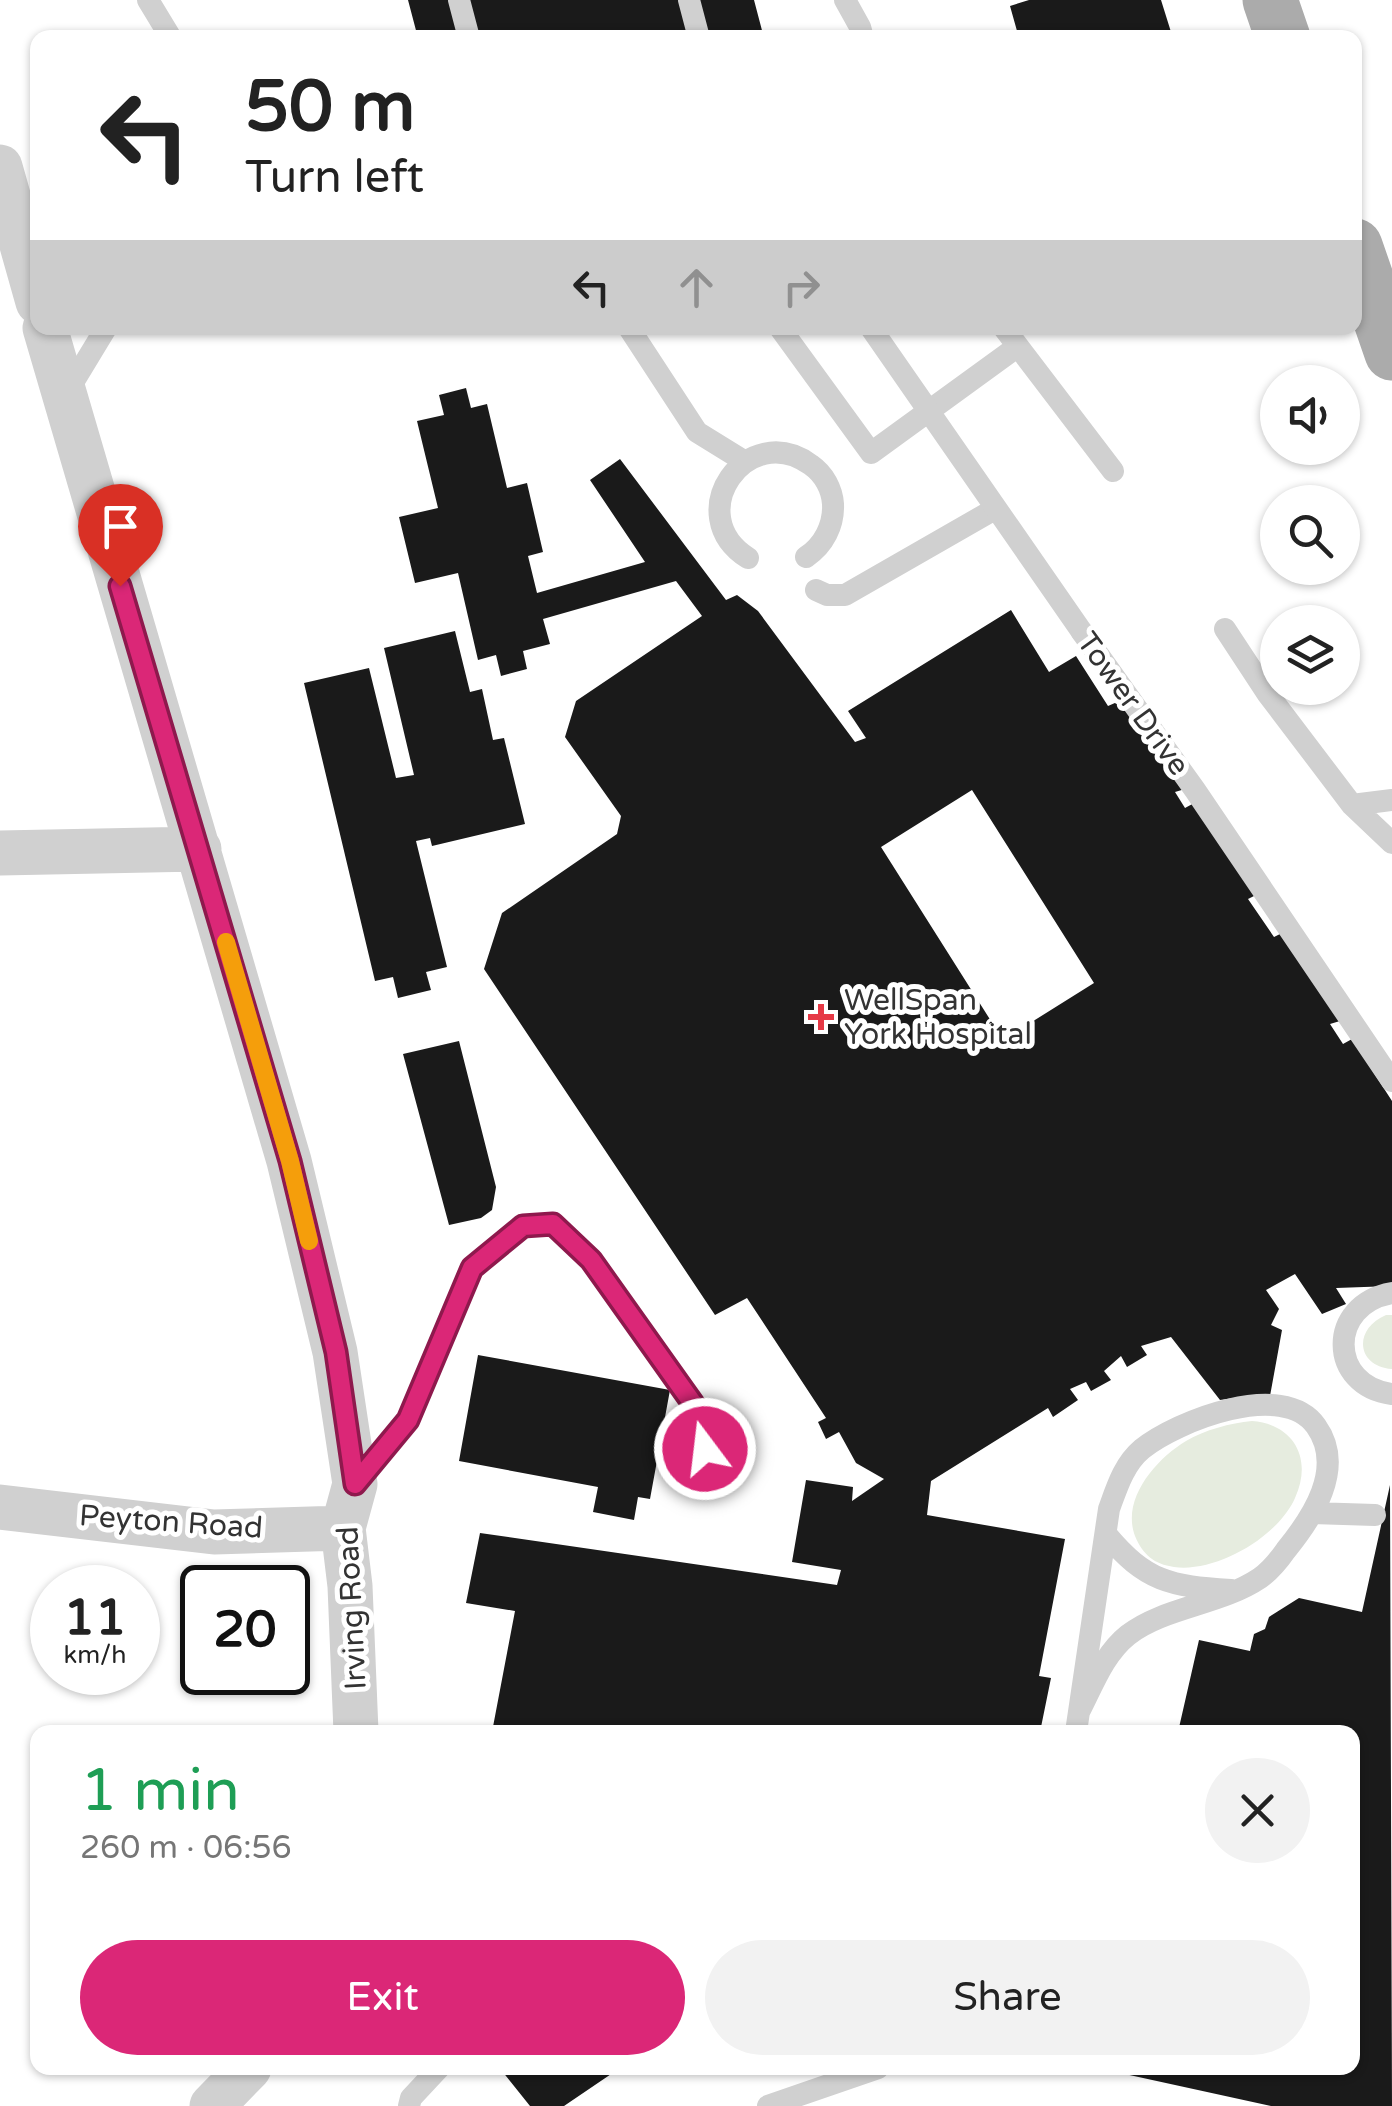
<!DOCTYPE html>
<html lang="en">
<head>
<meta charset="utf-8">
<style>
	body { margin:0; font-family:"Varela Round",sans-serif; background:#f2f2f2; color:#222; height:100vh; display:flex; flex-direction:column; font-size:38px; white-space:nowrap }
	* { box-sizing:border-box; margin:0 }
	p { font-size:32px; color:#767676 }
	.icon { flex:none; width:55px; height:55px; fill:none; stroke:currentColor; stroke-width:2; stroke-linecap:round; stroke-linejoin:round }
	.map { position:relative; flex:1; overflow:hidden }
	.side { position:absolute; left:30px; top:1725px; width:1330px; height:350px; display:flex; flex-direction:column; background:#fff; border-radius:20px; box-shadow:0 2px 8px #0004 }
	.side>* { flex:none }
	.top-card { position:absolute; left:30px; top:30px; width:1332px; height:305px; border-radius:20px; box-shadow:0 2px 8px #0004; background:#fff; color:#222; overflow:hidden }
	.fabs { position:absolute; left:1260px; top:365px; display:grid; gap:20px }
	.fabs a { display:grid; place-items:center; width:100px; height:100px; border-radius:50%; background:#fff; box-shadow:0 2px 8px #0004; font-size:50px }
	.speed { position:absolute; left:30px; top:1565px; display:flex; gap:20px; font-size:50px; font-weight:700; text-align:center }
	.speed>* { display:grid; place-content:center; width:130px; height:130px; border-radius:50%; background:#fff; box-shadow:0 2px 8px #0004; line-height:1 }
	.speed small { font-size:25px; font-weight:400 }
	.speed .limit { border:5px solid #111; border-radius:15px; background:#fff; color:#111 }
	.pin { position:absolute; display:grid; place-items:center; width:85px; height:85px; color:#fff; margin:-102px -42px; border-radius:50% 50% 50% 0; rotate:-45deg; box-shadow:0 0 10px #0007 }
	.pin .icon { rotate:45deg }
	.me { position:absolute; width:110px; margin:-55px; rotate:345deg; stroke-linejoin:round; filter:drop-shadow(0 0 8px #0008) }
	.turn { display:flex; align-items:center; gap:35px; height:210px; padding:0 50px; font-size:45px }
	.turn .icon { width:130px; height:130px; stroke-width:2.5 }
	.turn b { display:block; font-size:70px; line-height:85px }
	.lanes { display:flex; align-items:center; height:95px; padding:0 50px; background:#0003; justify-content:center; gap:50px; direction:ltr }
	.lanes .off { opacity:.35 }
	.round { display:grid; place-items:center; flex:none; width:105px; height:105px; border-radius:52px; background:#f2f2f2 }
	.summary { display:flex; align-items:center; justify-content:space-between; height:170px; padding:0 50px }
	h1 { font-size:60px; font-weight:600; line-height:75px; color:#1e9e55 }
	.action { display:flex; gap:20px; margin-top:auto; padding:20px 50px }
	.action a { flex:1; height:115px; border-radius:60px; background:#db2777; color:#fff; font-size:40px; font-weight:600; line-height:115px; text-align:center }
	.action a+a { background:#f2f2f2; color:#222 }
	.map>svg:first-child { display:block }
</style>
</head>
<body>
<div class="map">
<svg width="1392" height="2106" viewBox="0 0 1392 2106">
	<rect width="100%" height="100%" fill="#fff"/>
	<path fill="#e6ecdf" d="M1386,1315H1392V1369C1356,1366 1353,1329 1386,1315Z
		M1252,1421C1294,1424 1313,1459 1295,1498C1278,1537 1216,1573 1174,1567C1154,1564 1143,1555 1135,1536C1121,1499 1156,1459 1186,1441C1205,1430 1230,1423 1252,1421Z"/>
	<path fill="#1a1a1a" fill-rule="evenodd" d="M408,0H754L764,38H418Z
		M1029,0H1161L1171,32L1160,36V38H1019L1010,6Z
		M466,388L471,408L487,404L507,488L527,483L543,552L528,556L537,593L645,562L590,480L620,459L726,600L737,595L758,611L855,742L866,738L848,711L1011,610L1049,672L1076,656L1108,706L1124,699L1185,789L1175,792L1185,808L1196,802L1256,895L1248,899L1274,937L1284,932L1340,1021L1330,1024L1343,1044L1352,1039L1392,1101V1286L1336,1288L1346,1304L1322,1314L1295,1274L1266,1290L1279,1309L1271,1325L1282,1330L1270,1396H1248L1220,1400L1171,1337L1141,1346L1147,1355L1127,1367L1121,1356L1104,1371L1111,1380L1091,1391L1086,1382L1070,1389L1078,1400L1053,1417L1048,1408L931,1481L927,1515L1065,1539L1039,1676L1051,1678L1040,1732H492L515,1611L466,1603L480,1533L837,1585L841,1570L792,1562L806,1480L853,1487L852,1501L884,1479L856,1463L839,1432L826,1439L818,1422L826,1418L747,1298L715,1315L484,969L502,913L617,834L621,816L565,737L576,701L702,616L676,581L543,619L550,644L523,651L527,669L501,676L496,655L478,660L458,573L415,583L399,517L438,508L417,421L444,415L439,395ZM972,790L1094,983L1003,1040L881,847Z
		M455,631L470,692L482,689L493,740L504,738L525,824L432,846L430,838L416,841L447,967L426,972L431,990L398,998L393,977L375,981L304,683L369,668L396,778L414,775L384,648Z
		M459,1041L496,1187L492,1210L481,1218L449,1225L403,1054Z
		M478,1355L670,1390L650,1499L638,1497L634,1520L593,1512L598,1487L459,1461Z
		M1390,1485L1392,2106H1271L1102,2069L1352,2068V1732H1178L1199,1640L1250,1651L1254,1634L1265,1629L1269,1617L1299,1598L1362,1612Z
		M508,2068H620L564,2106H530L502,2071Z"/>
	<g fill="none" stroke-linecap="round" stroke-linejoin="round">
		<path stroke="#d0d0d0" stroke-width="22" d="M148,0L171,38
			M459,0L469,38
			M689,0L699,38
			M845,0L860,27L863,38
			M629,328L697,432L744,461
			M780,328L871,453L1017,347
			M1004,328L1113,471
			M66,394L106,328
			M748,558C680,515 747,418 811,465C824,474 832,489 833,504C834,525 824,545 806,557
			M816,590L827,595H845L995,509
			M1225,629L1267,693L1352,805L1392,843
			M1082,632L1195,790L1392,1081
			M1352,805L1392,800
			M1392,1293C1327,1304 1328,1386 1392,1394
			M357,1482L408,1420L472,1268L523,1226L553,1224L591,1260L706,1423L704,1475
			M1312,1513L1375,1515
			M1106,1534C1146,1582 1170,1586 1231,1590
			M1076,1732L1109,1509C1117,1487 1124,1464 1142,1449C1177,1421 1283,1379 1316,1426C1346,1468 1312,1518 1286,1550C1279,1560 1270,1571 1260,1578C1220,1605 1164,1607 1128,1635C1104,1654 1093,1685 1079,1712
			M409,2106L411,2098L439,2068
			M768,2106L878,2068"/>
		<path stroke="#d0d0d0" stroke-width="45" d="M0,167L38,302
			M45,328L289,1161L335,1352L355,1484L343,1528L350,1586L356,1732
			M0,853L199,849
			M0,1507L214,1532L343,1528
			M212,2106L249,2068"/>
		<path stroke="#ababab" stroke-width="55" d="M1270,0L1283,38
			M1355,246L1392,353"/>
		<path stroke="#d0d0d0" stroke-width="22" d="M871,328L1082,632"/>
	</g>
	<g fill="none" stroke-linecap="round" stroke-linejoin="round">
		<defs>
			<path id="route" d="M120,586L290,1161L336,1352L355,1484L408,1420L472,1268L523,1226L553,1224L591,1260L706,1422L705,1449"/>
		</defs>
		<use href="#route" stroke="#8e194d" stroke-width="25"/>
		<use href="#route" stroke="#db2777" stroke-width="18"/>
		<path stroke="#f59e0b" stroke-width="18" d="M226,942L290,1161L309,1241"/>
	</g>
	<path fill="#e63946" stroke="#fff" stroke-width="4" d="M816 1002h10v10h10v10h-10v10h-10v-10h-10v-10h10z"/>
	<g text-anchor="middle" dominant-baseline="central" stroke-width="10" stroke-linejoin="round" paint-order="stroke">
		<g font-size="30" fill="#333" stroke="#fff">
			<text transform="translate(1133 704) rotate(54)">Tower Drive</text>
			<text transform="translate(171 1522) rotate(4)">Peyton Road</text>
			<text transform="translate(352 1608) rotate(-93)">Irving Road</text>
		</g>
		<g font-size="30" fill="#333" stroke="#fff" text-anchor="start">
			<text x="844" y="1000">WellSpan<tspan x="844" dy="34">York Hospital</tspan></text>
		</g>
	</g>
</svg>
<div class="fabs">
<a><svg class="icon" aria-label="sound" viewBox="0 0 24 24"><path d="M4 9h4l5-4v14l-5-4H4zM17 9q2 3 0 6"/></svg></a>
<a><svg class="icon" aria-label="search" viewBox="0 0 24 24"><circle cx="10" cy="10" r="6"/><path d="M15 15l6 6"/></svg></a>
<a><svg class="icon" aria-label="layers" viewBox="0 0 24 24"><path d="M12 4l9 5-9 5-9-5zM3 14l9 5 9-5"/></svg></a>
</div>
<div class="speed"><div>11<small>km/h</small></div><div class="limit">20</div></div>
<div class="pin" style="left:120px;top:586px;background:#d93025"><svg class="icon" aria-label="arrive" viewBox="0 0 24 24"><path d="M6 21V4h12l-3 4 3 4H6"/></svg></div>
<svg class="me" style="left:705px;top:1449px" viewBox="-20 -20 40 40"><circle r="17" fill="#db2777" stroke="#fff" stroke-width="3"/><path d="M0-11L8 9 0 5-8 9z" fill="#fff"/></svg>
<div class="top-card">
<div class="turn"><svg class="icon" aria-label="left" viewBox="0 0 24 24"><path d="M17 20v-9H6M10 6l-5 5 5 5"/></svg><div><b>50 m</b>Turn left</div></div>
<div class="lanes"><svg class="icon" aria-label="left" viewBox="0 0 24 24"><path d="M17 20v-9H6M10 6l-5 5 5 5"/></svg><svg class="icon off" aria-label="ahead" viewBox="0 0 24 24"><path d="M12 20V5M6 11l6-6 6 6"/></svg><svg class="icon off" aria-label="right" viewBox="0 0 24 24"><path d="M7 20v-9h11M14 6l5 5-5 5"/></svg></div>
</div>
<section class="side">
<div class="summary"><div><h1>1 min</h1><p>260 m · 06:56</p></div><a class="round"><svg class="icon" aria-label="close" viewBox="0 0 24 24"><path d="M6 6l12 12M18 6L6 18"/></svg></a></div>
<div class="action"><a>Exit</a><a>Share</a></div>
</section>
</div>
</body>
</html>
